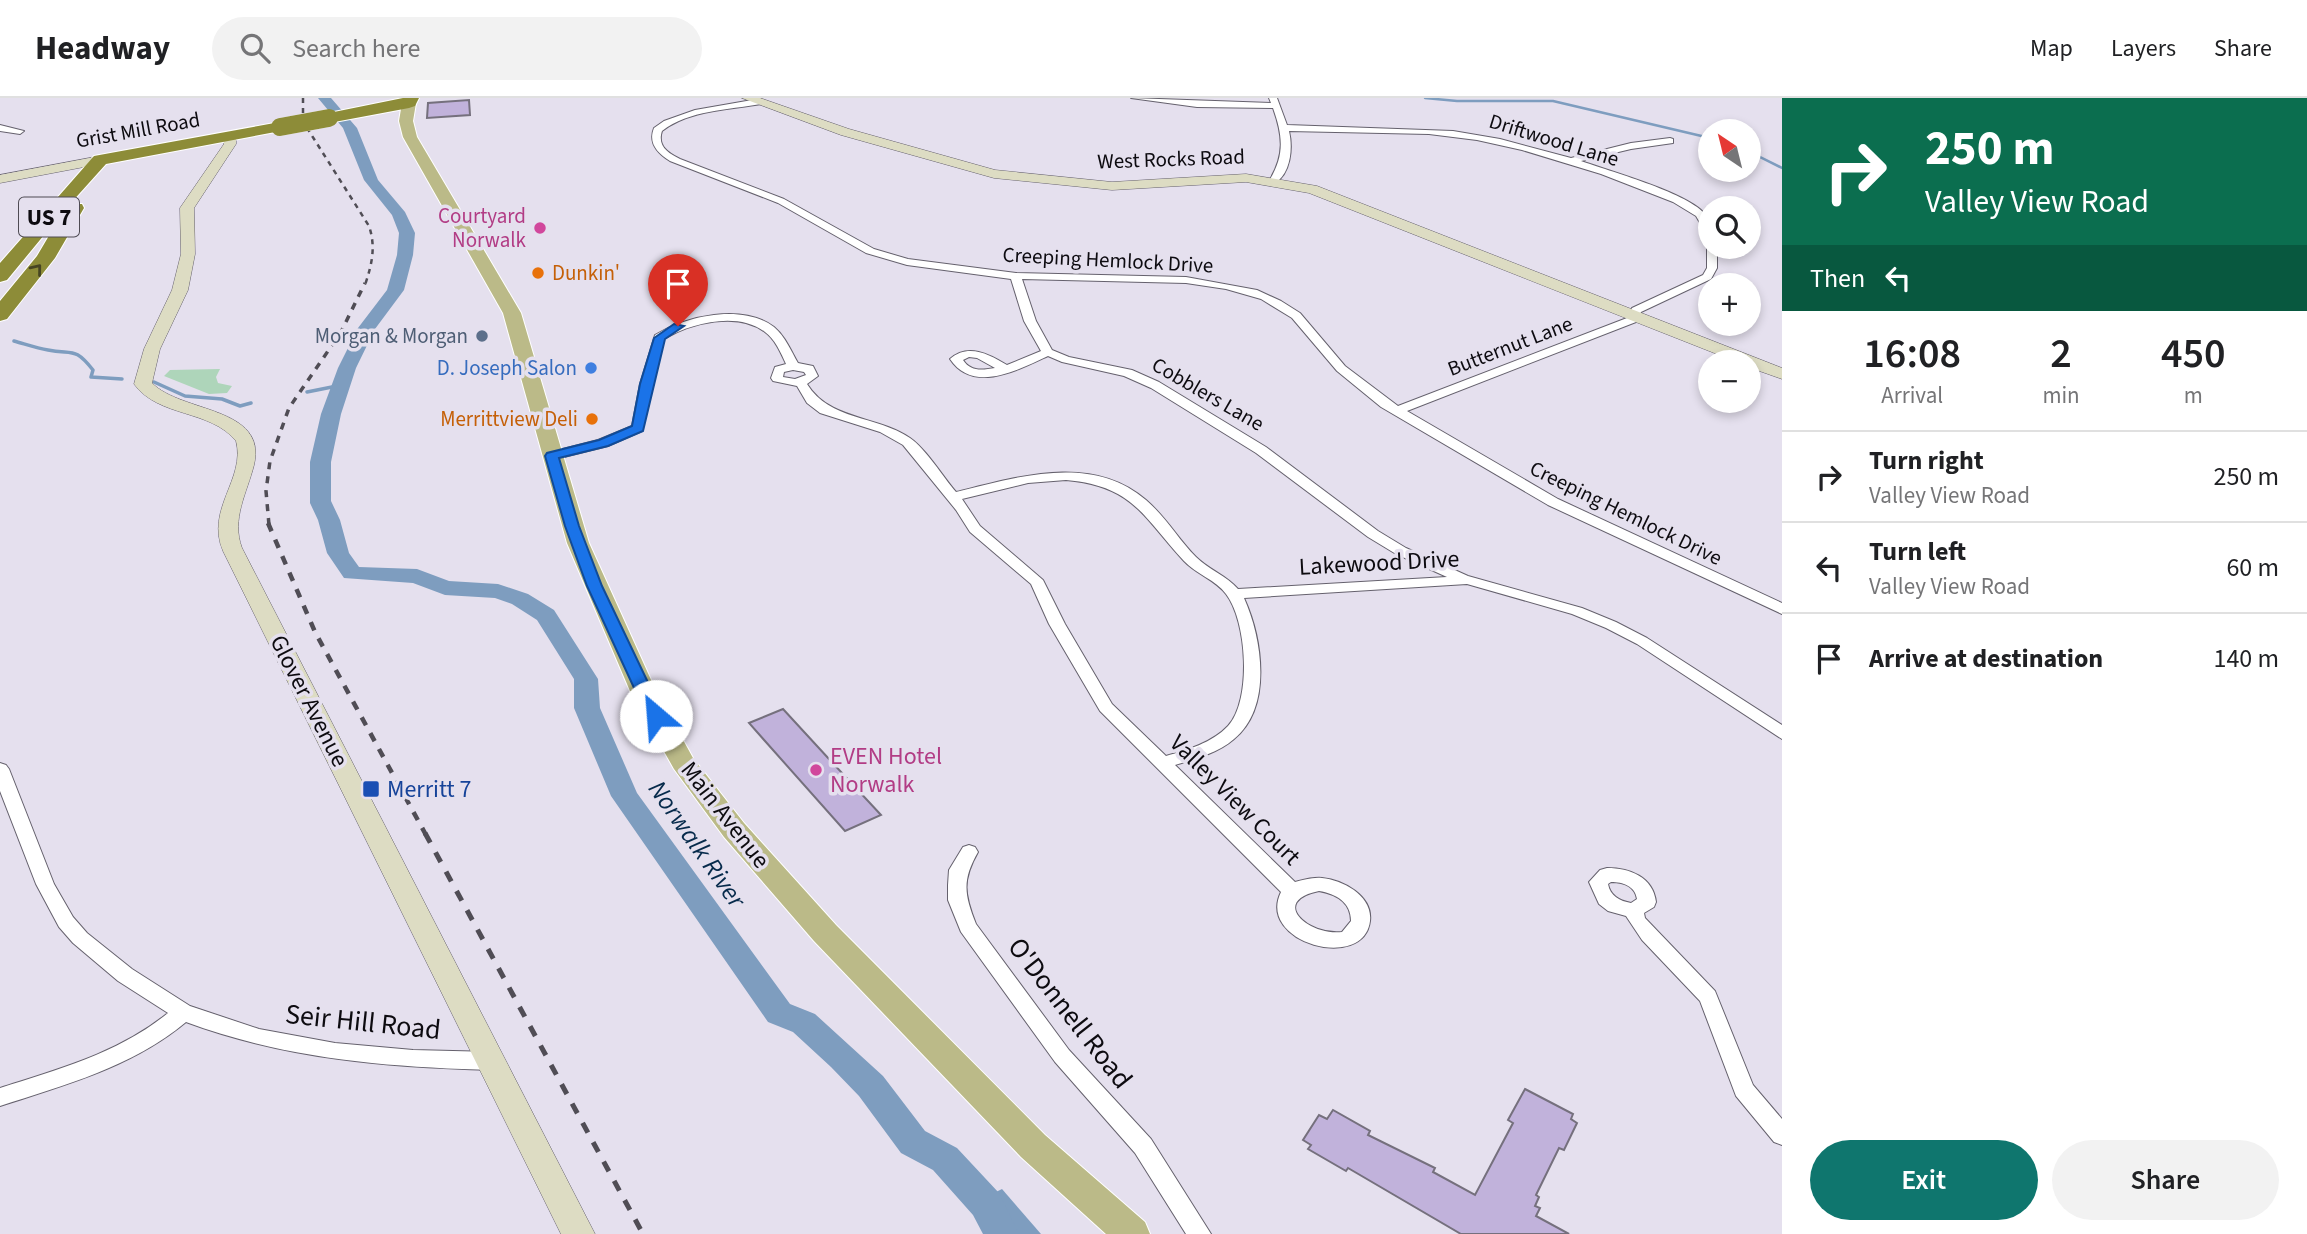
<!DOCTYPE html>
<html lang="en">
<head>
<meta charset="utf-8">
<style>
	body { margin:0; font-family:"Source Sans 3",sans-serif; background:#f2f2f2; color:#202124; height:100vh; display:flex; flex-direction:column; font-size:26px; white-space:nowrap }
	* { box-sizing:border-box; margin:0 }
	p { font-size:23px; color:#757577 }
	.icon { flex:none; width:38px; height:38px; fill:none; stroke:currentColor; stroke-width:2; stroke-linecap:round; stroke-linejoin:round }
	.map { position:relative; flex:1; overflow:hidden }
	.details { display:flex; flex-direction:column; background:#fff; width:525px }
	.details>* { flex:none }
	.hud { background:#0b6e4f; color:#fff; overflow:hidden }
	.needle { width:46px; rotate:325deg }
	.tools { position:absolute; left:1698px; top:21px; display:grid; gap:14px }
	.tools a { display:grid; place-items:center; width:63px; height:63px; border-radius:50%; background:#fff; box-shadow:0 4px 10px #0003; font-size:35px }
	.pin { position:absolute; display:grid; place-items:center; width:60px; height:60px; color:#fff; margin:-72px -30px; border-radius:50% 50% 50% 0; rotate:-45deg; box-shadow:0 0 7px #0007 }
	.pin .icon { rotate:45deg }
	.me { position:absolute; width:77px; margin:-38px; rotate:333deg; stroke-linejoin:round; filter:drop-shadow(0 0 5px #0008) }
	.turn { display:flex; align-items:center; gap:24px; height:147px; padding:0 28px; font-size:32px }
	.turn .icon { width:91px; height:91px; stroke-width:2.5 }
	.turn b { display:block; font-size:49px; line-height:60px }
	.then { display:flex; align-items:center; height:66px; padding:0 28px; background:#0003; gap:14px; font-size:26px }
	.eta { display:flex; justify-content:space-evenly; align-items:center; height:119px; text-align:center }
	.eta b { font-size:42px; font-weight:600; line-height:49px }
	.button { display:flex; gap:14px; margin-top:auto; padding:14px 28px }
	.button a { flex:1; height:80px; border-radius:42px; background:#0f766e; color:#fff; font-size:28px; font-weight:600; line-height:80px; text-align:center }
	.button a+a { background:#f2f2f2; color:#202124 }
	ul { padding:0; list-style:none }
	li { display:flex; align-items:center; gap:21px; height:91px; padding:0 28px; border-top:2px solid #e0e0e0 }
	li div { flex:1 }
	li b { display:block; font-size:26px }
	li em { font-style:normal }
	header { display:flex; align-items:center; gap:42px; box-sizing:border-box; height:98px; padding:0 35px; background:#fff; border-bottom:2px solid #e0e0e0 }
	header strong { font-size:33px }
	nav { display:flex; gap:38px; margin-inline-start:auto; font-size:24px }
	.search { width:490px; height:63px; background:#f2f2f2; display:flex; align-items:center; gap:18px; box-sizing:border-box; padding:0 24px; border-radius:38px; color:#757577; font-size:26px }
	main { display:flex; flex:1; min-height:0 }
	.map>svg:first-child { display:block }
</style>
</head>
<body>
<header>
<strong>Headway</strong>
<div class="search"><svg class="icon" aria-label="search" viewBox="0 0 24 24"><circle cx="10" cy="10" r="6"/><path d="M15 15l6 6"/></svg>Search here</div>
<nav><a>Map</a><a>Layers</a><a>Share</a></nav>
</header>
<main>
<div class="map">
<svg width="1782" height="1136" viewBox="0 0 1782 1136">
	<rect width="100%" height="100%" fill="#e5e0ee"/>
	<path fill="#aed5ba" d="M220,271L216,279L218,285L232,288L227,295L209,296L164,278L170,272Z"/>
	<path fill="#7e9dbf" d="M1002,1091L1041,1136H987L974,1105Z"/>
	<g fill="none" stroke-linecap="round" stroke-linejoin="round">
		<path stroke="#7e9dbf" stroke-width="2.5" d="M1425,0L1457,3H1553L1710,40
			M1748,53L1782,70"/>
		<path stroke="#7e9dbf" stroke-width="3.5" d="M14,243C25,246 37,250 48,252C73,257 74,248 93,272L91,279L122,281
			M154,284L185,298L222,301L240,308L251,305
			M307,294L342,287"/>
		<path fill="#7e9dbf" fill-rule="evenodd" d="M318,0H331L357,30L378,82L405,114L415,135L413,157L404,192L375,231L356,270L341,316L331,364V403L340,422L349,455L359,469L417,471L449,483L498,486L528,496L554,512L598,581L600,610L637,695L790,906L815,916L883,978L925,1033L957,1050L999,1095L1019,1136H983L973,1117L933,1072L901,1055L859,998L831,969L793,934L768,924L611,698L574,610V581L537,522L512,506L495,500L445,497L413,485L344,480L327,455L318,422L310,405V364L321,316L338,270L358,230L387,192L397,157L399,135L392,117L364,82L343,30Z"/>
	</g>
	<path fill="#c1b2db" stroke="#75707d" stroke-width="2" d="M469,2L470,17L427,20L428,5Z
		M783,611L829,661L881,717L845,733L749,625Z
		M1525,991L1573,1016L1571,1021L1577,1025L1564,1052L1559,1050L1536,1097L1539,1099L1535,1108L1540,1110L1536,1118L1569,1136H1461L1348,1070L1346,1073L1308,1051L1311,1047L1303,1042L1319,1017L1327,1021L1333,1012L1370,1033L1368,1037L1435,1070L1433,1074L1475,1097L1513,1025L1508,1022Z"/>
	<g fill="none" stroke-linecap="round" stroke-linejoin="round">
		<defs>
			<path id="street" d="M1131,0L1271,5L1269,0H1277L1287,27L1453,33L1500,41L1571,60L1631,45L1670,40L1673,41V45L1631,51L1581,63C1609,73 1685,94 1704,115C1710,121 1710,128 1710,136L1706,135L1696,118L1673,104L1601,76L1522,52L1477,42L1429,36L1289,33C1293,50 1291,76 1274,86L1269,83C1285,57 1283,38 1273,10L1197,9Z
				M758,1L762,4L761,6C728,12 689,12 662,33C657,48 668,55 680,61L784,101L874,151L908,161L1016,175L1186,179L1257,192L1281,203L1300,215L1345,268L1398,308L1627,220L1632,210L1703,177L1707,170V149L1710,146V149H1717V170L1711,181L1641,214L1636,224L1407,313L1558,401L1782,505V516L1548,407L1381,309L1337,273L1292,220L1261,201L1226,191L1186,185L1022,181L1036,223L1052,252L1069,259L1132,272L1159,284L1266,349L1378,433L1406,450L1468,478L1582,510L1616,524L1647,540L1782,627V641L1637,546L1606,530L1572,516L1467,486L1244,500C1262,540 1273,609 1234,641C1218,655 1195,661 1175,667L1295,784C1303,782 1313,779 1322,780C1343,782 1373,798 1370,823C1364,874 1256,845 1281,794L1100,613L1049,526L1031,486L970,434L956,412L903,347L880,334L820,315L807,305L797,288L773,283L771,280L775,269L786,266C781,255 775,241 765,234C738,213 691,225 664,241L642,333L608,348L552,362L545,358L547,355L598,342L632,328L640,286L655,237C686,218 742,205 774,229C785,238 791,253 798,265L813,268L818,278L807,286C830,323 876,317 910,340C926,351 943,379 956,394C1018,379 1092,355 1146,402C1166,419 1178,441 1196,459C1209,472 1226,477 1238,491L1447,479L1396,456L1368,439L1256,355L1151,290L1124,278L1062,264L1048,258C1018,272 973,296 950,261C968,245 989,256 1007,267L1041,253L1024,223L1011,181L907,167L866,155L778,105L670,63C657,55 648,45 654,30L664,23L695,12ZM969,259L977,260L995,270C982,272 971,274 963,262ZM793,272L804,274L806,277L795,281L783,279L784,274ZM1066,382C1134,388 1143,419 1184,463C1196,476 1216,482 1226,496C1247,523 1252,602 1228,628C1212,645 1187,652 1166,658L1112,606L1065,526L1043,482L980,428L962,401L1028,385ZM1319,793C1336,796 1351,804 1351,823L1342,834C1308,838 1269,803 1319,793Z
				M0,27L24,33L20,36L0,33Z
				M0,665L6,667L9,671L54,786L73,819L87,835L132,871L190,908L259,931L335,945L413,952L493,954L500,957L503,963L500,969L493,972C387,969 286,961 186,924C132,969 65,987 0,1008V990C59,971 119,955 168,915L118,883L73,845L59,829L36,786L0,693Z
				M969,747L975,749L978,754C962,782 964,796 976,826L1069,952L1151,1041L1211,1136H1186L1135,1055L1055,964L961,834L948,802V787L949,772L963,749Z
				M1607,770C1630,770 1653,779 1656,804L1654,809L1644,815L1645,820L1715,893L1753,987L1782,1021V1047L1774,1044L1736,998L1700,903L1642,842L1626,818L1608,813L1599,806L1589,784L1600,772ZM1611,784C1623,784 1635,788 1637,801L1631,805C1620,803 1610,798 1608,786Z"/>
			<path id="secondary" d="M742,0H760L849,31L995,72L1112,84L1246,76L1317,88L1782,270V281L1748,269V264H1737L1309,95L1246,84L1112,92L994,80L841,37Z
				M230,35L236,39V46L194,110L195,156L188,192L160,251L152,285C181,315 268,308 254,367C247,395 231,421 242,450L595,1136H561L223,453C205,411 246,381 236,343C210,311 159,320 134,286L144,251L172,192L181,156L180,110L224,46V39Z
				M100,58L105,59V65L0,85V77Z"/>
			<path id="primary" d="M409,1L416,5L413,23L417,39L521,215L589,445L656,593L693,660L744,725L836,827L1045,1037L1145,1124L1150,1136H1106L1021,1059L814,843L724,739L674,671L630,593L567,445L503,215L403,39L399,23L402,5Z"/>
			<path id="highway" d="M403,0H419L415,8L409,10L329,25L321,20L329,15Z
				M280,24L286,26L288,29L286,32L106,66L70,106H82L84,110L55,160L7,221L0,223V203L37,158L63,114L7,182L0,184V165L94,58Z"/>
		</defs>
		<use href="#street" stroke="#65616d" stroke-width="2"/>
		<use href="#secondary" stroke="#65616d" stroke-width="1"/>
		<use href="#primary" stroke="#fff" stroke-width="2"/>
		<use href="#highway" stroke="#fff" stroke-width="2"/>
		<use href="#street" fill="#fff" fill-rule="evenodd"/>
		<use href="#secondary" fill="#dddcc3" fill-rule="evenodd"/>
		<use href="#primary" fill="#bbba88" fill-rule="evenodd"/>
		<use href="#highway" fill="#8d8c38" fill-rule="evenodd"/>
		<path stroke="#504d55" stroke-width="2.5" stroke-dasharray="5 5" stroke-linecap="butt" d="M303,0V16L309,33L369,128C376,149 372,166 365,187"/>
		<path stroke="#504d55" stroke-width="3.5" stroke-dasharray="7 7" stroke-linecap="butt" d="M269,427L266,393L270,363L289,310L341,234L365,185"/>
		<path stroke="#504d55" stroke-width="4.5" stroke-dasharray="9 9" stroke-linecap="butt" d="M268,425L315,534L426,737"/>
		<path stroke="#504d55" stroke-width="5" stroke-dasharray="11 11" stroke-linecap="butt" d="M425,735L643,1136"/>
		<defs>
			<path id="highway-bridge" d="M280,29L329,20"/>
		</defs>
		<use href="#highway-bridge" stroke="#fff" stroke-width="18" stroke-linecap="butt"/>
		<use href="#highway-bridge" stroke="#8d8c38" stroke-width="18"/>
	</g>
	<defs><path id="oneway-chevron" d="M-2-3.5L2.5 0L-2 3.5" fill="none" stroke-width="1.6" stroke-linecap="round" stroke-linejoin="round" transform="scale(1.75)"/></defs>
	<use stroke="#474522" href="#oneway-chevron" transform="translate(37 171) rotate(-51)"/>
	<path fill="#1a73e8" stroke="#114b97" stroke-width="2" d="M674,226L684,228L665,241L643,333L608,348L559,360L579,428L602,488L664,618L656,624L647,618L587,488L565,428L545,358L547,355L599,342L632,328L640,286L654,240Z"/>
	<g fill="#d1479c" stroke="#e5e0ee" stroke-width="2.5">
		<circle cx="540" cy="130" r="7"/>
		<circle cx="816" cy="672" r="7"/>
	</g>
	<g fill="#e8710a" stroke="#e5e0ee" stroke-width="2.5">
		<circle cx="538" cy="175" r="7"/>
		<circle cx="592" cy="321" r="7"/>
	</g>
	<circle fill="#5c6f8a" stroke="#e5e0ee" stroke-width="2.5" cx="482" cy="238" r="7"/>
	<circle fill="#3f7fe0" stroke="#e5e0ee" stroke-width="2.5" cx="591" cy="270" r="7"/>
	<rect fill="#1a4fb4" stroke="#e5e0ee" stroke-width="2.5" x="362" y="682" width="18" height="18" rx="3.5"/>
	<g text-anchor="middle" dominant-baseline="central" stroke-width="7" stroke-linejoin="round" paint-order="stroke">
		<g font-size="21" fill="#0d0b10" stroke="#e5e0ee">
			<text transform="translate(138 32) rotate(-10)">Grist Mill Road</text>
			<text transform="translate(1554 42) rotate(17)">Driftwood Lane</text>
			<text transform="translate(1171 61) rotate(-2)">West Rocks Road</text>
			<text transform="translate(1108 162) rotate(3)">Creeping Hemlock Drive</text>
			<text transform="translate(1510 248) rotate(-21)">Butternut Lane</text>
			<text transform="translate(1208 296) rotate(30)">Cobblers Lane</text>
			<text transform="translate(1626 415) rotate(26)">Creeping Hemlock Drive</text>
		</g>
		<g font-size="21" fill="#b23c85" stroke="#e5e0ee" text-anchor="end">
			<text x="526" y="118">Courtyard<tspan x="526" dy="24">Norwalk</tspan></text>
		</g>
		<g font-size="21" fill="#c56008" stroke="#e5e0ee" text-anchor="start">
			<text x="552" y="175">Dunkin'</text>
			<text x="578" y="321" text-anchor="end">Merrittview Deli</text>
		</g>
		<g font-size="21" fill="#4e5e75" stroke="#e5e0ee" text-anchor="end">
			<text x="468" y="238">Morgan &amp; Morgan</text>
		</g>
		<g font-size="21" fill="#366cbe" stroke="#e5e0ee" text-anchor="end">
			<text x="577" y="270">D. Joseph Salon</text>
		</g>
		<rect fill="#e5e0ee" stroke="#4e4b53" stroke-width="2" x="19" y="99.5" width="60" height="39" rx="5"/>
		<g font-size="23" font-weight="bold" fill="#0d0b10">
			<text x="49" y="119">US 7</text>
		</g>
		<g font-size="24" fill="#0d0b10" stroke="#e5e0ee">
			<text transform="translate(1379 465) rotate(-3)">Lakewood Drive</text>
			<text transform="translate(309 603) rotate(63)">Glover Avenue</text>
			<text transform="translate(1235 702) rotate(45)">Valley View Court</text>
			<text transform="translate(725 717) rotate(52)">Main Avenue</text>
		</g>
		<g font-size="24" fill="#b23c85" stroke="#e5e0ee" text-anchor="start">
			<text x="830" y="658">EVEN Hotel<tspan x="830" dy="28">Norwalk</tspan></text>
		</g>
		<g font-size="24" fill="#164399" stroke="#e5e0ee" text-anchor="start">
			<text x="387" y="691">Merritt 7</text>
		</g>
		<g font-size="26" font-style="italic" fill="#062a4b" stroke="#e5e0ee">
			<text transform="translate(697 746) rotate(55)">Norwalk River</text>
		</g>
		<g font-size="28" fill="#0d0b10" stroke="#e5e0ee">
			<text transform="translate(1070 915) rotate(52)">O'Donnell Road</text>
			<text transform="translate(363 924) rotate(6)">Seir Hill Road</text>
		</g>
	</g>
</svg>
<div class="tools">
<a><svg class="needle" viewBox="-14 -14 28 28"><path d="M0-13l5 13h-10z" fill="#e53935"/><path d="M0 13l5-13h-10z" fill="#757577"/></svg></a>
<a><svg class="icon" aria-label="search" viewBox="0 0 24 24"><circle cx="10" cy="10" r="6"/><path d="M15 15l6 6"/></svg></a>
<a>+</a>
<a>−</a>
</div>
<div class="pin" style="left:678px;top:228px;background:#d93025"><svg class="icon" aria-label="arrive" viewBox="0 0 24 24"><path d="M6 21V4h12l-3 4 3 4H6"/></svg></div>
<svg class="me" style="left:656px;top:618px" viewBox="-20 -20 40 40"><circle r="19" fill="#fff"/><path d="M0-13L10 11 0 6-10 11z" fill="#1a73e8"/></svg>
</div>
<section class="details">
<div class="hud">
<div class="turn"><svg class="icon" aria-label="right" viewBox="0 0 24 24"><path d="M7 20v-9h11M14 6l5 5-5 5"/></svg><div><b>250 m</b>Valley View Road</div></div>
<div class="then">Then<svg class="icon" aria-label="left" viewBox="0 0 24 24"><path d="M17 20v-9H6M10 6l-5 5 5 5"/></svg></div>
</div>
<div class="eta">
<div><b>16:08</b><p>Arrival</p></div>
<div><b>2</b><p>min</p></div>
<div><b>450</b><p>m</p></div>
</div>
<ul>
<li><svg class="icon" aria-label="right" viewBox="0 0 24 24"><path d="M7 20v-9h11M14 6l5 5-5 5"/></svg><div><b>Turn right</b><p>Valley View Road</p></div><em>250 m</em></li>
<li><svg class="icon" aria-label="left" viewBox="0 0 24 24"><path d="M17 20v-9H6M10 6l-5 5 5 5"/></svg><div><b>Turn left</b><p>Valley View Road</p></div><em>60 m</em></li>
<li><svg class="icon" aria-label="arrive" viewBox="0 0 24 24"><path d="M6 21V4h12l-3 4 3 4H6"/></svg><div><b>Arrive at destination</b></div><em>140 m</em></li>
</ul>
<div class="button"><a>Exit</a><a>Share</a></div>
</section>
</main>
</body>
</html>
